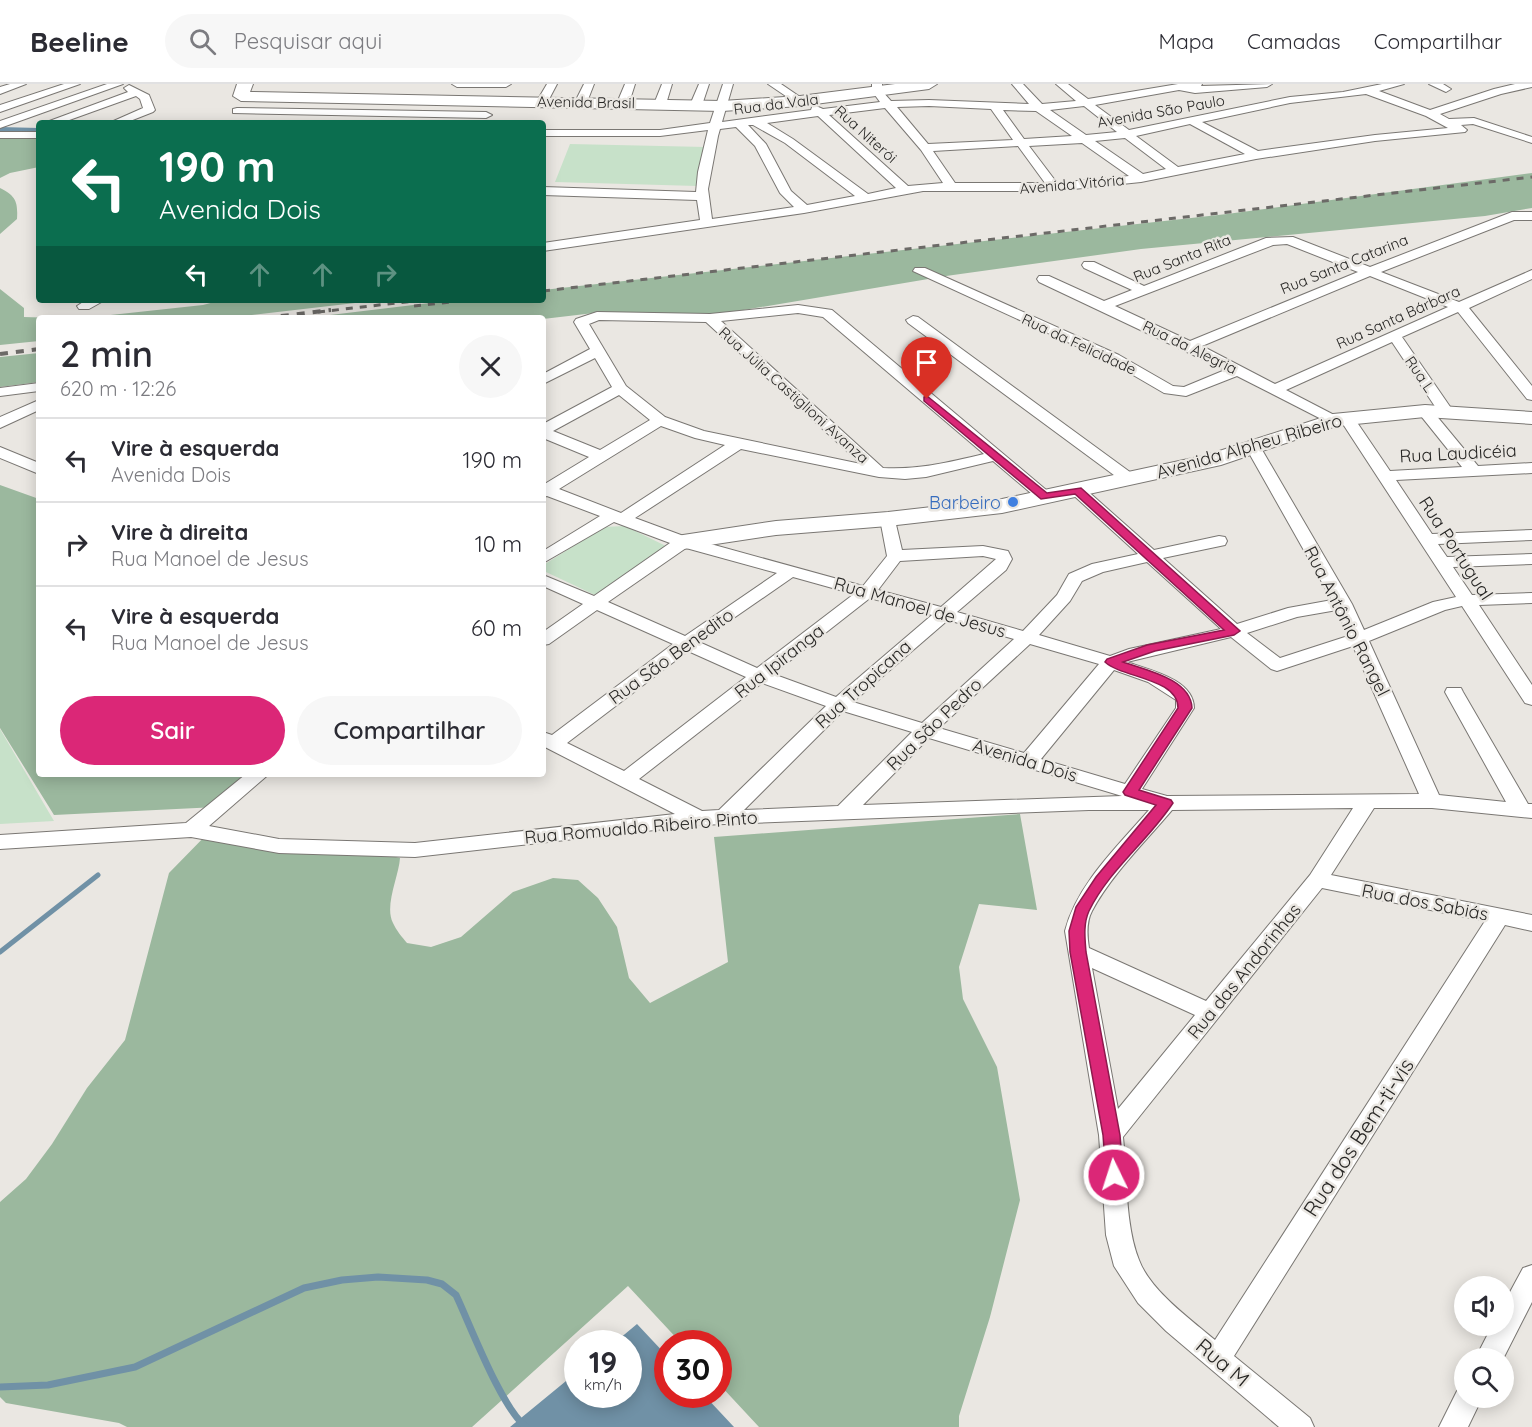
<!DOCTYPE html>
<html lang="pt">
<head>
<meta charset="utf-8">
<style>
	body { margin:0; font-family:Quicksand,sans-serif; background:#f7f7f7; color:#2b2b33; height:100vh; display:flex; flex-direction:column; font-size:22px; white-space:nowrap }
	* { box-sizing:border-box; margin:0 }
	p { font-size:20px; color:#7c7c81 }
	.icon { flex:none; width:33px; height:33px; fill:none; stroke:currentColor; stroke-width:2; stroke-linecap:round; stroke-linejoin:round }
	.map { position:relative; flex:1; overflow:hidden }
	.sheet { position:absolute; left:36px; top:231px; width:510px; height:462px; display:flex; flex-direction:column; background:#fff; border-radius:6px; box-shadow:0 3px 15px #0003 }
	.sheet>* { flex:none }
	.hud { position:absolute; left:36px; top:36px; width:510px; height:183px; border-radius:6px; box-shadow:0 3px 15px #0003; background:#0b6e4f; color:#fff; overflow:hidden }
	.tools { position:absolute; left:1454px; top:1192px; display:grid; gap:12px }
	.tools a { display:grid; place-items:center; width:60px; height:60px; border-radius:50%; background:#fff; box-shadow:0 3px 15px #0003; font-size:30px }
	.speed { position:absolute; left:564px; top:1246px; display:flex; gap:12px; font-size:30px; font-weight:700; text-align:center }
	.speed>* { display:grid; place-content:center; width:78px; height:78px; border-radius:50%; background:#fff; box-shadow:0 3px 15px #0003; line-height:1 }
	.speed small { font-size:15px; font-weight:400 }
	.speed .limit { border:9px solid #d22; background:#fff; color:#111 }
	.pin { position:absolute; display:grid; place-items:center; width:51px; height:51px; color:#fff; margin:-62px -26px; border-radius:50% 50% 50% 0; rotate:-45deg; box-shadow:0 0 6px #0007 }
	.pin .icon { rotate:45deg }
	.me { position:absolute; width:66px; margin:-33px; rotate:356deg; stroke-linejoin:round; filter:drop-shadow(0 0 4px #0008) }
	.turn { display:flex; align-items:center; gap:21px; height:126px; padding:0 24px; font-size:27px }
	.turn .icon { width:78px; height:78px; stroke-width:2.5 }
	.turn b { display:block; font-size:42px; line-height:51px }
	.lanes { display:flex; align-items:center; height:57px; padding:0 24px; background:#0003; justify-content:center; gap:30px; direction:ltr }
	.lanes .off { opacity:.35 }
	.round { display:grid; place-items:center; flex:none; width:63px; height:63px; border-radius:32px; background:#f7f7f7 }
	.overview { display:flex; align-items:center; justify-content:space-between; height:102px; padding:0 24px }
	h1 { font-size:36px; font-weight:600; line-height:45px }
	.primary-button { display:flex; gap:12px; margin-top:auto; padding:12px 24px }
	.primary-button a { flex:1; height:69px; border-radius:36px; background:#db2777; color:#fff; font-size:24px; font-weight:600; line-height:69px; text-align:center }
	.primary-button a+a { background:#f7f7f7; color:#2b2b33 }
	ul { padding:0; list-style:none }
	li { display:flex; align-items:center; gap:18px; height:84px; padding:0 24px; border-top:2px solid #e1e1e2 }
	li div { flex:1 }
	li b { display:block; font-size:22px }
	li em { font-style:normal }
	header { display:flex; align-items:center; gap:36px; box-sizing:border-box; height:84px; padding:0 30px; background:#fff; border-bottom:2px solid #e1e1e2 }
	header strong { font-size:28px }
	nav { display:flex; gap:33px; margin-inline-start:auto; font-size:21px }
	.search { width:420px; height:54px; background:#f7f7f7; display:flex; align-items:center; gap:15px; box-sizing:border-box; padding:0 21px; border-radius:33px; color:#7c7c81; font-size:22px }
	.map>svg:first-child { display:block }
</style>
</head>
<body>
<header>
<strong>Beeline</strong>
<div class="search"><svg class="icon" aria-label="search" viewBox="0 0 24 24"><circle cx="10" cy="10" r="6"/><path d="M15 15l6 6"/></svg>Pesquisar aqui</div>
<nav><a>Mapa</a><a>Camadas</a><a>Compartilhar</a></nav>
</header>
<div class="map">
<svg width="1532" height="1343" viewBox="0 0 1532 1343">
	<rect width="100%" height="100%" fill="#eae7e2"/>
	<path fill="#c7e1c9" d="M570,60L706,63L697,102L555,98Z
		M625,442L668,463L597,512L546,488L545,480L604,443Z
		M0,645L54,737L0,740Z"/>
	<path fill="#9bb89e" d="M0,50L39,52V83L10,89L0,94Z
		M1532,89V124L1485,132L1141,165L946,192L720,230L594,229L543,235L305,234L455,216H543V206L1227,130Z
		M0,104C16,112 18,118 17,135L0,150Z
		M0,205L24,224V233L57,234H39V257L0,261Z
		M222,216H381L227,234H83L203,221Z
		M39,269V298L0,303V273Z
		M0,401L39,415V690H243L217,723L54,731L0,644Z
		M1020,730L1037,826L979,820L959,883L963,915L997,983L1020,1116L990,1233L959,1332V1343H759L719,1300L718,1260H682L628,1202L472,1343H127L119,1339L6,1319L0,1313V1118L26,1095L52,1060L87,1004L125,956L169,789L213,744L229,752L368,766L400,774C399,792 384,822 393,839C396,846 402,853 407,859L431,863L461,853L513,808L553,794L578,796L598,814L617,843L629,894L650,919L728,878L714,753Z"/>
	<path fill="#7091a6" d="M637,1240L667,1272L668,1311H704L734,1343H510L577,1288L578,1311H628V1260H613Z"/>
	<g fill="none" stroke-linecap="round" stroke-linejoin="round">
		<path stroke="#7091a6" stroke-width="5" d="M0,868L98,791"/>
		<path stroke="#7091a6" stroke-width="7" d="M0,1303L48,1301L135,1283L304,1204L342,1196L378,1193L427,1196L442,1200L456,1211C471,1243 501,1323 526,1343"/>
		<path fill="#7091a6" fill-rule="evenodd" d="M0,43L39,44V50L0,49Z"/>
		<defs>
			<path id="street" d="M10,0H26L0,10V3Z
				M64,0H80L0,28V21Z
				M107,0H123L0,44V37Z
				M452,0H511L506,3H457Z
				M547,0H557L547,19H539L537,17Z
				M584,0H594L587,18L581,21L575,18Z
				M625,0H635L629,19L623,22L617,19Z
				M662,0H672L666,20L660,23L654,20Z
				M699,0H709L702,21L696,24L690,21Z
				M723,0H733L722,38L811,26L812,23L816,22L823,25L880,18L872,7V0H882V7L891,17L929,16L1029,20L1012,0H1023L1042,20L1076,17L1056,0H1068L1088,15L1178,0H1202L1201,2L1272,0L1267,3L1195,9L1179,6L1095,21L1129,46L1290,13L1343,8L1382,0H1404L1379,7L1430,26L1494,5L1515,0H1532V3L1501,10L1440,30L1449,35L1474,34L1532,53V59L1473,40L1461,41L1467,46L1465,48L1375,57L1256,75L1141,98L1054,107H923L804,129L543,167V159L700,136L697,116L543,111V103L696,108L698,88L708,46L660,52H543V46H660L710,39ZM1366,10L1426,32L1448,44L1375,51L1258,67L1202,38L1290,19ZM929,22L991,25L1013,56L928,60L897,23ZM1084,22L1117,48L1086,51L1050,26ZM885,24L921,66L943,99L908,102L829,31ZM1003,26L1036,27L1072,52L1024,55ZM818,32L896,104L868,110L793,55L767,39ZM1190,40L1245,70L1178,83L1136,52ZM748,41H753L785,59L855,112L807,121L791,107L766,60ZM736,43L755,62L780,109L794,123L712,135L708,105L718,52L720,45ZM1125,54L1166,85L1143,90L1095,57ZM1082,59L1129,92L1057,99L1029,62ZM1018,62L1045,99H955L933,67Z
				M768,0H781L806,17L804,19H796Z
				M1429,0H1443L1451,5L1446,8Z
				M129,1L149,11L155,26L153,28L125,39H109L143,24L140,15L136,12L61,39H44L128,8L124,4Z
				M237,24L486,28L492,31L486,34L233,29V25Z
				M0,48H39V54H0Z
				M1512,128H1532V136H1514L1381,188L1459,218L1532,186V195L1469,224L1532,302V316L1527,315L1458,228L1402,253L1453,327L1445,332L1440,330L1392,258L1286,306L1338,333L1341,336L1333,341L1237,292L1186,312L1164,309L1109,277L913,187L915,184H925L1119,271L1173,302L1184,303L1225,286L1039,198L1037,195L1039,192H1049L1104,217L1132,206L1084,184L1082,181L1084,178H1094L1144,202L1266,154L1293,153L1370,183ZM1287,160L1358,188L1190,257L1115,222L1273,161ZM1370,192L1448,223L1275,300L1202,262Z
				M86,216H105L89,225H79L77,222Z
				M798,221L832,226L1051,410L1053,413L1051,416H1039L993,377L926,393L905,395L879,393L741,365L635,434L689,454L863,502L887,472L880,435L888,430L894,432L902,466L983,462L1008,467L1012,475L1006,486L957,528L1023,547L1057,511L1069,490L1092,480L1138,470L1071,409L1069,406L1071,403H1083L1154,466L1219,452L1225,453L1227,457L1225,461L1163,474L1237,540L1288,524L1332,516L1245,362L1248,359H1258L1352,520L1364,546L1433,518L1456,513L1339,334L1342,331H1352L1390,387L1462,383L1417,327L1425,322L1430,324L1478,382L1532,379V389L1396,396L1432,450L1532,446V456L1438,460L1447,473L1532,470V480L1453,483L1472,511L1532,509V519L1479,521L1532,601V621L1525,619L1462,522L1445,526L1369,557L1439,711L1506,718L1445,608L1447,604H1461L1463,608L1528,720H1532V734L1432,724H1374L1331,791L1532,831V847L1505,841L1234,1272L1310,1334L1314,1343H1279L1166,1247L1138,1219L1114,1182L1106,1151L1099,1051L1065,847C1077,800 1118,762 1149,726H1089L699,741L415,773L279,769L191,753L0,765V751L186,739L246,690H269L209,742L279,755L415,759L675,730L543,662V648L552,651L673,560L597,526L549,560L543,561V548L583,520L543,502V491L594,512L670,459L614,438L543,479V467L600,432L547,412L543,413V401L589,373L543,354V340L612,303L595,274L543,300V290L590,265L574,238L576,235L597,228L710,230ZM798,229L823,233L984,370C950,378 919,386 883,384L721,237ZM599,236L706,238L861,380L704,347L665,333L626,302L589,240ZM619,311L650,336L600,366L553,347ZM661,342L695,354L725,361L621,429L559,405ZM686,464L777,489L685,552L608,518ZM983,472L996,475L941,523L878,506L900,477ZM1147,478L1221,545L1129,565L1110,572L1039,551L1070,517L1082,497L1103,488ZM793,493L854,510L757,584L699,558ZM870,514L932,531L836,613L773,590ZM1337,526L1348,552L1280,574L1247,549L1297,533ZM948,536L1014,555L922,639L853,618ZM1231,553L1271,585L1277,587L1353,562L1419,710L1167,712L1142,705L1194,624C1194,595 1149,586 1127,578ZM1030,560L1099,580L1024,669L939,644ZM688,567L746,593L624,687L567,659ZM1114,586L1148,598L1176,616V624L1125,700L1041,675ZM762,599L826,622L719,726L702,727L639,695ZM843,627L912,648L838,722L744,726ZM929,654L1122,712L863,721ZM1353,724L1310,791L1206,917L1089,864C1087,851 1086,838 1092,827C1111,791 1146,757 1172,726ZM1322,804L1485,837L1215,1256C1190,1235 1150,1206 1139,1176C1125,1141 1127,1091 1123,1053ZM1092,884L1195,931L1118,1025Z
				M913,232L918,233L1134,391L1136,394L1134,397H1122L908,239L906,236Z
				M39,299V307L0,312V304Z
				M39,316V326L0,344V333Z
				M0,363L39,379V390L0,374Z
				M1532,1181V1218L1503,1275H1475L1492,1242H1503V1221L1523,1184Z
				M1464,1303V1314H1482L1468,1343H1439L1458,1305Z"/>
			<path id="secondary" d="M237,0H253L250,8L722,17L800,12L895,0H937L929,5L800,22L722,27L241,17L233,12Z
				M1425,321L1532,328V340L1425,333L1336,342L1221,381L1002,429L888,442L776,451L683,465L675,463L671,458L675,453L683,451L776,437L888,428L1002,415L1207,371L1333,330Z"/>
		</defs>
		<use href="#street" stroke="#7a7773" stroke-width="2"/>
		<use href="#secondary" stroke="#7a7773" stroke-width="2"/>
		<use href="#street" fill="#fff" fill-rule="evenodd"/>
		<use href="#secondary" fill="#fff" fill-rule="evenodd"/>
		<path stroke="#6c6a67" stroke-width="3" stroke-dasharray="7 7" stroke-linecap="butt" d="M543,207L1532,93
			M414,222L468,216
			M318,228L423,216"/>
		<path stroke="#6c6a67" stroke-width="4" stroke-dasharray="8 8" stroke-linecap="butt" d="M265,234L331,226
			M0,270L39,265"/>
	</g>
	<path fill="#db2777" stroke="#8e194d" stroke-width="1.5" d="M927,312L1047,409L1081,404L1240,547L1234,551L1155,567L1123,578C1146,586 1191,595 1192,624L1139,706L1171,716L1173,719C1148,757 1109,786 1089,827C1083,840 1085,855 1086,868L1120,1051L1123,1091L1121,1096L1114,1098L1108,1096L1106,1091L1103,1051L1070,868L1069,847L1076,823L1096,793L1156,721L1125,711L1123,708L1178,624C1178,594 1122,594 1105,578L1107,575L1147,561L1224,546L1075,410L1041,415L924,317V313Z"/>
	<circle fill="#3f7fe0" stroke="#eae7e2" stroke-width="2" cx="1013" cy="418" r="6"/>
	<g text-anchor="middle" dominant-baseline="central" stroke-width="5" stroke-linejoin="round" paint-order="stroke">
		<g font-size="15" fill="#272624" stroke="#eae7e2">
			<text transform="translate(586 18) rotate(1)">Avenida Brasil</text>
			<text transform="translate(776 20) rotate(-7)">Rua da Vala</text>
			<text transform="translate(1161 27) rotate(-10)">Avenida São Paulo</text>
			<text transform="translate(866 50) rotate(42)">Rua Niterói</text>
			<text transform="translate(1072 100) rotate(-5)">Avenida Vitória</text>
			<text transform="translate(1182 174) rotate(-22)">Rua Santa Rita</text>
			<text transform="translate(1344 180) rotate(-22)">Rua Santa Catarina</text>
			<text transform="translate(1398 233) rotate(-24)">Rua Santa Bárbara</text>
			<text transform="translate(1079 260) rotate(25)">Rua da Felicidade</text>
			<text transform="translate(1190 263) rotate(26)">Rua da Alegria</text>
			<text transform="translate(1420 290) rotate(56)">Rua L</text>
			<text transform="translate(794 311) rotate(42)">Rua Júlia Castiglioni Avanza</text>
		</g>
		<g font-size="18" fill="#272624" stroke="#eae7e2">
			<text transform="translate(1249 362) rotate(-16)">Avenida Alpheu Ribeiro</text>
			<text transform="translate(1458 369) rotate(-3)">Rua Laudicéia</text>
			<text transform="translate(1456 464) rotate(57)">Rua Portugual</text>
			<text transform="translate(920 523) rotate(16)">Rua Manoel de Jesus</text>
			<text transform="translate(1347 537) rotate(63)">Rua Antônio Rangel</text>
			<text transform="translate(671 572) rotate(-36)">Rua São Benedito</text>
			<text transform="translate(779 577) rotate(-38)">Rua Ipiranga</text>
			<text transform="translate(863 600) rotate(-42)">Rua Tropicana</text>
			<text transform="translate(934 640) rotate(-44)">Rua São Pedro</text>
			<text transform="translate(1025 676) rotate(17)">Avenida Dois</text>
			<text transform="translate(641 743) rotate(-5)">Rua Romualdo Ribeiro Pinto</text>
			<text transform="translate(1425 818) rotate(11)">Rua dos Sabiás</text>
			<text transform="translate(1244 887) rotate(-51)">Rua das Andorinhas</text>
		</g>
		<g font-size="18" fill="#366cbe" stroke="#eae7e2" text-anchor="end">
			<text x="1001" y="418">Barbeiro</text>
		</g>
		<g font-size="21" fill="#272624" stroke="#eae7e2">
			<text transform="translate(1358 1053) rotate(-57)">Rua dos Bem-ti-vis</text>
			<text transform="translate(1223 1278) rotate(40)">Rua M</text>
		</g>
	</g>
</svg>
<div class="tools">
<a><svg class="icon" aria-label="sound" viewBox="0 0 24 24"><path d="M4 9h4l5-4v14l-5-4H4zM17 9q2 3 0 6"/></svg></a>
<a><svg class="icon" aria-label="search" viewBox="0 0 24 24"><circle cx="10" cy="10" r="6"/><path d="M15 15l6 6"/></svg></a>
</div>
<div class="speed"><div>19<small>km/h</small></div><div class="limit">30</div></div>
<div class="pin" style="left:927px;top:315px;background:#d93025"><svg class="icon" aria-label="arrive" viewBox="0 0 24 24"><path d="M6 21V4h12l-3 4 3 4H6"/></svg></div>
<svg class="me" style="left:1114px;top:1091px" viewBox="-20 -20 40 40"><circle r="17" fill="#db2777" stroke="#fff" stroke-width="3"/><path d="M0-11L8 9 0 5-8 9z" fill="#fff"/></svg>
<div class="hud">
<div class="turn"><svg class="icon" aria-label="left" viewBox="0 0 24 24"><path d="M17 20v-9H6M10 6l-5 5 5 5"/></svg><div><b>190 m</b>Avenida Dois</div></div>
<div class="lanes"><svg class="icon" aria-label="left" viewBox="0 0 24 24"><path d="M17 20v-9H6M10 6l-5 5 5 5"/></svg><svg class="icon off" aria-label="ahead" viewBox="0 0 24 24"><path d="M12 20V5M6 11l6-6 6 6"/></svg><svg class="icon off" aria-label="ahead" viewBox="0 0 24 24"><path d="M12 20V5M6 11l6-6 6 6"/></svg><svg class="icon off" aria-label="right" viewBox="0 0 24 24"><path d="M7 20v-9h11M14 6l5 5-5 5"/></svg></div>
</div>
<section class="sheet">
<div class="overview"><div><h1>2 min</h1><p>620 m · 12:26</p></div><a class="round"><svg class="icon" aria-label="close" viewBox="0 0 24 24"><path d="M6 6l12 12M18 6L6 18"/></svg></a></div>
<ul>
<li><svg class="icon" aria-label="left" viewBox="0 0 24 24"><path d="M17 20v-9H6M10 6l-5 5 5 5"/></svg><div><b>Vire à esquerda</b><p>Avenida Dois</p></div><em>190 m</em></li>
<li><svg class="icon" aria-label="right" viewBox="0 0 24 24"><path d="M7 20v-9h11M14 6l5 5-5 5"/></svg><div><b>Vire à direita</b><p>Rua Manoel de Jesus</p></div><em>10 m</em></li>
<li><svg class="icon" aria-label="left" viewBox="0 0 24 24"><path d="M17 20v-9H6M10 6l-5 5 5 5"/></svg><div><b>Vire à esquerda</b><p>Rua Manoel de Jesus</p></div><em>60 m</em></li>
</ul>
<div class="primary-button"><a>Sair</a><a>Compartilhar</a></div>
</section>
</div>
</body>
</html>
